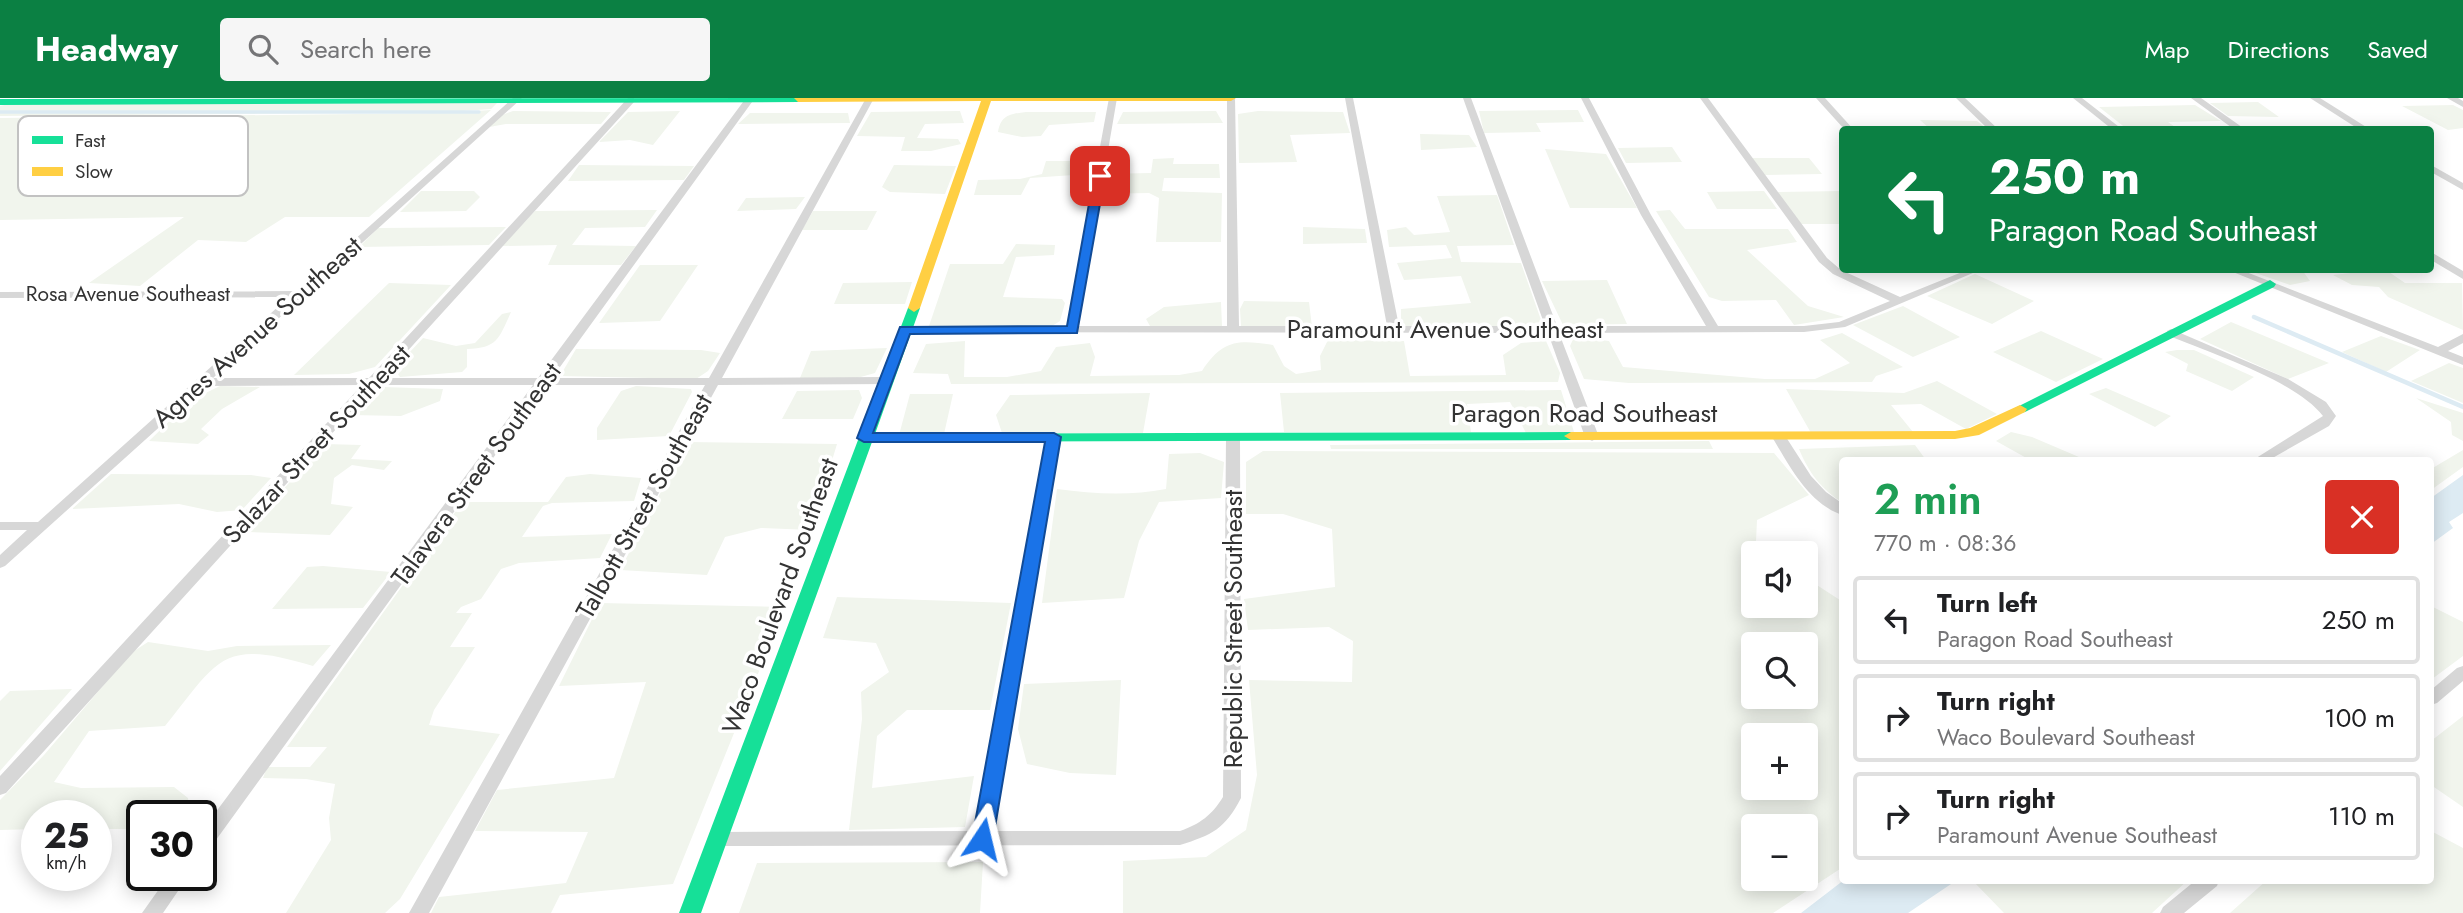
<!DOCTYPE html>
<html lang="en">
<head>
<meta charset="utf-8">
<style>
	body { margin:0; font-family:Jost,sans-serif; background:#f6f6f6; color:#202124; height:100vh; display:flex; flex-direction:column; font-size:26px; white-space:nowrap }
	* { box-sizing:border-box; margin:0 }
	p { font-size:23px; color:#757577 }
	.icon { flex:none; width:38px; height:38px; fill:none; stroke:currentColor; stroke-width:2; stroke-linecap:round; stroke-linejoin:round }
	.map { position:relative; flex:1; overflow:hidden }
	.side { position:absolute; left:1839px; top:359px; width:595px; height:427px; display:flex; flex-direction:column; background:#fff; border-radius:7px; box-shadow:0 4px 18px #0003 }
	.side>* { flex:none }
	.guide { position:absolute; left:1839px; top:28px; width:595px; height:147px; border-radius:7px; box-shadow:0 4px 18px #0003; background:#0b8043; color:#fff; overflow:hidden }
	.controls { position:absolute; left:1741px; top:443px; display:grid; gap:14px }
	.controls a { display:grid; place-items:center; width:77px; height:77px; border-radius:7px; background:#fff; box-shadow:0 4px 18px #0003; font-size:35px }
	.speed { position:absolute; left:21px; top:702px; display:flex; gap:14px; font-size:35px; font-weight:700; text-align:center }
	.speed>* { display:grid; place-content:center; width:91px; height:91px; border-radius:50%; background:#fff; box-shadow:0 4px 18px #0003; line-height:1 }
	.speed small { font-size:18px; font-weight:400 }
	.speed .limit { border:4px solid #111; border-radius:10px; background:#fff; color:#111 }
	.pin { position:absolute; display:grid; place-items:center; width:60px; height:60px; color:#fff; margin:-30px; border-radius:14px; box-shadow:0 4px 10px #0006 }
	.me { position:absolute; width:77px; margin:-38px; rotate:10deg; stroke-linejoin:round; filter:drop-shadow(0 0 5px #0008) }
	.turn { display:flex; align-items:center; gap:24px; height:147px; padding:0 35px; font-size:32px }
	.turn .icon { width:91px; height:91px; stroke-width:2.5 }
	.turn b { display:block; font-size:49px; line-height:60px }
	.round { display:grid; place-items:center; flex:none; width:74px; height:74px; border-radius:7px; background:#f6f6f6 }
	.overview { display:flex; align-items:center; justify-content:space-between; height:119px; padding:0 35px }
	h1 { font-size:42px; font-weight:600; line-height:52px; color:#1e9e55 }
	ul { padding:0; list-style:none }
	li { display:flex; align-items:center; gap:21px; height:88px; margin:0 14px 10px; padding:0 21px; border:4px solid #e0e0e0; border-radius:7px }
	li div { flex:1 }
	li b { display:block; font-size:26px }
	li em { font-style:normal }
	header { display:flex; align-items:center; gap:42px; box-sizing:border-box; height:98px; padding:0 35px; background:#0b8043; color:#fff }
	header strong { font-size:33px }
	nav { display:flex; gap:38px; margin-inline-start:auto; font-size:24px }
	.search { width:490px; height:63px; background:#f6f6f6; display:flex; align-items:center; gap:18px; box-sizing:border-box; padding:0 24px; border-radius:7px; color:#757577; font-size:26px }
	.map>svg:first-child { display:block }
</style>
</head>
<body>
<header>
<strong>Headway</strong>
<div class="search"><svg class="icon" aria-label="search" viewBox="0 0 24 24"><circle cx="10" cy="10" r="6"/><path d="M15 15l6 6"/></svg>Search here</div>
<nav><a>Map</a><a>Directions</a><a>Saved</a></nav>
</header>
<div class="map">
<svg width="2463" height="815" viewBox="0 0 2463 815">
	<rect width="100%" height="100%" fill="#fff"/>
	<path fill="#f1f5ed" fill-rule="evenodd" d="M2258,4L2279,19L2228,18L2210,5Z
		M497,5L491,11L447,14L0,18V8L9,6Z
		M2195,7L2221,23L2168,24L2178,31H2127L2099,9Z
		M2453,7L2463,12V30L2448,32L2402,8Z
		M491,12L369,119H285L246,144L198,142L140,188L89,185L184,119L0,122V20L445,15Z
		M1578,12L1584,24L1536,25L1541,34L1484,35L1479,13Z
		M513,13L611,14L601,26H506L489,29L502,17Z
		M680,13L653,47L630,42L599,44L628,14Z
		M960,13L964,25L925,26L917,40L958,41L961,46L931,53H901L905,39L857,38L871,14Z
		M1216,13L1223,25L1117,26L1123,14Z
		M1258,13L1343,14L1350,35L1290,37L1297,64L1239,65L1238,16Z
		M1026,14H1096L1094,24L1049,27L1041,38L1022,39L998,34C1001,17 1010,16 1026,14Z
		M750,15H848L850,25L738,26Z
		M1920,22L1977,23L1987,31H1930Z
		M1420,36L1469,37L1477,49L1421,52Z
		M1672,49L1682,64L1626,65L1618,50Z
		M1545,51L1606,56L1637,110H1570Z
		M1174,60L1173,66H1219L1220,80H1164L1162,93L1222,95L1221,144H1156L1159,100L1149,95L1101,96L1103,76L1151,75L1153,61Z
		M1752,60H1809L1822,76L1764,77Z
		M1046,63H1092L1088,76L1030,80L1021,97H974L978,82L1020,81L1042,76Z
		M579,67L694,68L684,82L568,83Z
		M894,67H895L956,68L945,96L890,94L882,89Z
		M421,93H474L480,99L466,113L400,114Z
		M1764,93L1777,111H1717L1707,94Z
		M1843,93V126H1801L1777,94Z
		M1497,97L1514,147L1457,148L1461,164L1521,165L1541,222L1536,228H1401V211L1471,205L1461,178L1404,182L1397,165L1452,160L1446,147L1389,149L1387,132L1406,129L1414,137L1450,134L1437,98Z
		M805,99L796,111L737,113L746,100Z
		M657,112L645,129L585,130L572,147L636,148L621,167H548L557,147L502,148L535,113Z
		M1670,112L1685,131H1788L1797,144L1747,152L1808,208L1844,219L1794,227L1776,202L1722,203L1709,199L1656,113Z
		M813,113H877L867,132H802Z
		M506,129L489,147L359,149L378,130Z
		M1303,129L1365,131L1367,145L1303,146Z
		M1016,146L1055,147L1054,157L1016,159L1003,199L1062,201L1065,205L1060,223L1052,228H929L950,166H1003Z
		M640,167H698L660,223L599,225Z
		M2247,172H2302L2310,183L2290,187Z
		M2359,172H2386L2405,185H2462L2463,232L2388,199L2379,189L2352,187L2333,177L2360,174Z
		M1975,176L2034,203L1992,226L1927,198Z
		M1607,182L1627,226L1563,227L1542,183Z
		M912,184L905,206H834L843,185Z
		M389,185L451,187L375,269L349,276L294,277Z
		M1244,203L1309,204L1312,229L1241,228L1240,211Z
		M1221,204L1222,228H1150L1146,221L1164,209Z
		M1903,208L1960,239L1913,259L1853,227Z
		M511,214C499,240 498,250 467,251V269L462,274L400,279L394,271L423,240L456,248L475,245L502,216Z
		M2231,224L2329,265L2288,281L2200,241Z
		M2041,233L2103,261L2056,284L1993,254Z
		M1842,235L1903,269L1876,278L1872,284L1629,285L1584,281L1570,248L1574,239L1609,243L1623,269L1765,281H1815L1850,265L1820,242Z
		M2381,238L2420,252L2386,274L2342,254Z
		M1328,242L1404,243L1410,278L1506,277L1503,257L1521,245L1546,243L1560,275L1558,284L951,286L948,276L913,275L926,246L965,243L964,279H1007L1041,273L1056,249L1090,245L1095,259L1090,278L1179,277L1202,273C1223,241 1238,242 1273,247L1284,268L1296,276L1321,272L1320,258Z
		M887,250L875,275L857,280H800L811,253Z
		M576,251L701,252L720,255L708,273L696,281L560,278Z
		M2177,252H2194L2254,279L2232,293L2186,273L2188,266L2165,254Z
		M2449,265L2463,270V305L2411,283Z
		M1937,283L1997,316L1966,331L1921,306L1891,307L1913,334L1811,335L1786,291L1904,295Z
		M220,288L260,289L222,311L201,331L209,337L198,346L149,343L191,302Z
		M636,288L691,291L692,294L669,338L597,342V330L621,293Z
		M383,289L443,291L440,303L401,318L351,317L371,294Z
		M2106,290L2171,318L2155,329L2089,296Z
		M859,292L862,300L853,321H782L797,293Z
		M1561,292L1574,334L1526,335L1510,304L1467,306L1471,334H1284L1280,295Z
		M1150,295L1143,335H1002L996,317L1010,297Z
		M910,296H953L944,336L899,337Z
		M2416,300L2463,315V343L2452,337L2451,324Z
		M2011,334L2032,339L2086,362H2030L1996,343Z
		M1709,343L1713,351H1331L1330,347Z
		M687,344L837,346L811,432L761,430L725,439L707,477L620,472Z
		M325,346L361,347L351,361L392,363L384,372L352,367L334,380L331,406L353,409L330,437L247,434L253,424Z
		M1915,347L1926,362H1843V405C1821,391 1809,375 1799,351Z
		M2463,352V369L2431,392V371Z
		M1263,353L1774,355L1809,397L1757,422L1756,444L1771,455H1754V508H1806V480L1843,504V769L1773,815H1123V763L1206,759L1246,732L1257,677L1249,582L1352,584L1353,543L1329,529L1248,532L1244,501L1335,489L1332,431L1283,416H1246V364ZM1754,546H1806V598H1754ZM1754,637H1806V690H1754ZM1754,728H1806V780H1754Z
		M1200,355L1224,364L1221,400L1159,404L1139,443L1124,500L1042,505L1057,391C1093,396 1130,398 1166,391L1169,356Z
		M111,376L251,377L271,380L242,412L217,414L179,406L72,411Z
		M590,376L641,380L634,403L552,405L543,408L522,439L612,436L600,460L519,465L501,471L481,501L461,509L456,515H472L450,549H475L434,612L429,627L500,636L400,801L385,815H286L331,742L329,720L335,686L306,681L263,680L267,669H310L327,649H287L458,410L467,404H548L566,379Z
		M323,468L391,474L363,510L272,511L307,469Z
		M837,499L1011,505L990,612H907L877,638L872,690L974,678L965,729L849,732L862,621L861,594L889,574L876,545L823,540Z
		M600,505L785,509L673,786L560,797L551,815H431L439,799L566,785L588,734L475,733L497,692L614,680L646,584L559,588Z
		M2431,508L2463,524V558L2432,581Z
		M148,544L208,553L237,548L331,547L313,568C221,540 219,561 165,628L89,633L54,684L81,690L174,689L188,700L190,715L205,718L201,722V718H142V731H96V718H37V731L0,732V702L44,657L131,555Z
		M1121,582L1116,677L1070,675L1027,666L1018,631L1024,586Z
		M72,591L0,673V603L10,593Z
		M2463,618V709L2431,687V643Z
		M2431,733L2463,750V815H2230L2267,782H2431Z
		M983,764L980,815H739L757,765Z
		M1977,782H2188L2152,815H2004L1974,784Z"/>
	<path fill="#ddebf3" d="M2463,377V415L2449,424L2453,430L2431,446V400Z
		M1844,782H1957L1908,815H1801Z"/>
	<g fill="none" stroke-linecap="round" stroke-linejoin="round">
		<path stroke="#ddebf3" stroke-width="3.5" d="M0,14H479"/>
		<path stroke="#ddebf3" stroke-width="4.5" d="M2254,219L2463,309"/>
		<path fill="#d7d7d7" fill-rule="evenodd" d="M513,0H522L213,280H369L628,0H634V4L383,280H538L746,0H751L752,4L552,280H709L865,2L871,0L873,2L722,280L885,279L889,280L891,283L889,286L718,287L429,815H409L705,287H546L208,753L201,755V734L533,287H376L6,695L0,697V678L362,287L205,288L5,468L0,470V457L27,432H0V424H38L289,199L0,200V194L297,193Z
			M1109,0H1117L1078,228H1227V0H1235L1239,228H1387L1345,0H1353L1399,228H1545L1463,0H1471L1557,228H1706L1641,117L1581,0H1589L1651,117L1718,228H1804L1839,224L1890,203L1833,176L1819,164L1700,0H1708L1827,160L1841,172L1900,199L1967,172H1980L1845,229L1804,234L1559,235L1599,339L1592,343L1585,339L1548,235L900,234V230L904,228H1067Z
			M1816,0H1825L1854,32H1845Z
			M1956,0H1965L1999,32H1989Z
			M2073,0H2082L2123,32H2113Z
			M2191,0H2201L2246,32H2235Z
			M2310,0H2320L2371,32H2360Z
			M2447,0H2458L2463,3V9Z
			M2431,67L2463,85V92L2431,74Z
			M2431,154L2463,173V181L2431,162Z
			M2228,172H2241L2438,249L2463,236V245L2448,253L2463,259V267Z
			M2171,231L2288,281L2326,304L2336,318L2329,328L2269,362H2253L2323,318C2295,282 2210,255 2167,237V233Z
			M1053,335L1060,339L993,733H1180C1200,726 1212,717 1223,699L1226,339L1233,335L1240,339L1241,700C1225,731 1212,737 1180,747L717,748L710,746L708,741L710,736L717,734L974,733L1046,339Z
			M1779,335L1784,336L1811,378L1826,394L1843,406V417C1809,407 1789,367 1772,339Z
			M2463,568V583L2437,605L2431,607V592L2457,570Z
			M169,777H189L163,815H142Z
			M2196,782H2219L2217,788L2184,815H2160L2163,809Z"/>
		<path fill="#16e098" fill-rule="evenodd" d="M802,0L798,4L0,7V1Z
			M2270,182L2276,186L2274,189L2025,314L2020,315L2013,311Z
			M914,206L920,210L875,336L1571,334L1578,338L1571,342L872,344L701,815H679L908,210Z"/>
		<path fill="#ffcf43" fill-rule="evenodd" d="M794,0H1236L1231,3H991L920,210L914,214L908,210L981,3L798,4Z
			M2020,307L2027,311L2025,314L1979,337L1955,341L1571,342L1564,338L1571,334L1955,333L1970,330Z"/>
	</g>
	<path fill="#1a73e8" stroke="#114b97" stroke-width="2" d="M1100,74L1105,78L1077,235L910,236L873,335H1054L1061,339L993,741L990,747L982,750L975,747L972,741L1045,344H864L857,340L900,229L1067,228L1094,78Z"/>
	<g text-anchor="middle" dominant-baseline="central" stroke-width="7" stroke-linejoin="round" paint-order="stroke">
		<g font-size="21" fill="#333" stroke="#fff">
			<text x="128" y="196">Rosa Avenue Southeast</text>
		</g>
		<g font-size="26" fill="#333" stroke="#fff">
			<text x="1445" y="231">Paramount Avenue Southeast</text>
			<text transform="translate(257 234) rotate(-42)">Agnes Avenue Southeast</text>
			<text x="1584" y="315">Paragon Road Southeast</text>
			<text transform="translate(316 346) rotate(-47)">Salazar Street Southeast</text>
			<text transform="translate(476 376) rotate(-54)">Talavera Street Southeast</text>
			<text transform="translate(644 408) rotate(-61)">Talbott Street Southeast</text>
			<text transform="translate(780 498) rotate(-70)">Waco Boulevard Southeast</text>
			<text transform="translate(1233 531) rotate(-90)">Republic Street Southeast</text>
		</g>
	</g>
	<rect x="18" y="18" width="230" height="80" rx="10" fill="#fff" stroke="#c2c2c2" stroke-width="2"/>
	<rect x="32" y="38" width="31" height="8" fill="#16e098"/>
	<rect x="32" y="69" width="31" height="9" fill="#ffcf43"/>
	<g font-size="19" fill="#333">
		<text x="75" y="49">Fast</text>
		<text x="75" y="80">Slow</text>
	</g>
</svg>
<div class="controls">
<a><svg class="icon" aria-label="sound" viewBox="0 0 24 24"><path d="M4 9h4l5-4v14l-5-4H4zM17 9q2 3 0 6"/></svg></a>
<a><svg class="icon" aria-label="search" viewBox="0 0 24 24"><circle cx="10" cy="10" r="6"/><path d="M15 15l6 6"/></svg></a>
<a>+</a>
<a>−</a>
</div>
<div class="speed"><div>25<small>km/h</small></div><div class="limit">30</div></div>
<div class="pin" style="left:1100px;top:78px;background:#d93025"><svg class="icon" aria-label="arrive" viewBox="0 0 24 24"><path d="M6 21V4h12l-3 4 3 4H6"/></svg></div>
<svg class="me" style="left:982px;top:741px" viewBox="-20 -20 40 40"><path d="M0-17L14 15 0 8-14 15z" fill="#1a73e8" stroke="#fff" stroke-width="4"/></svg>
<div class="guide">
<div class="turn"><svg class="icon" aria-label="left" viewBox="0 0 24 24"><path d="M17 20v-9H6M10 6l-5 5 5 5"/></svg><div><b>250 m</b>Paragon Road Southeast</div></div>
</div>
<section class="side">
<div class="overview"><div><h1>2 min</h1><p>770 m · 08:36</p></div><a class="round" style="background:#d93025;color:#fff"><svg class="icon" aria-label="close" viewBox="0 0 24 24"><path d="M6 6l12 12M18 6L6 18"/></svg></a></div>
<ul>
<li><svg class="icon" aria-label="left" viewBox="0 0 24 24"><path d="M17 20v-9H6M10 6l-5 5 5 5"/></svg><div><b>Turn left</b><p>Paragon Road Southeast</p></div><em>250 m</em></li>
<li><svg class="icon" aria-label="right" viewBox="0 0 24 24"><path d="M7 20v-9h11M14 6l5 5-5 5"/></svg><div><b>Turn right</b><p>Waco Boulevard Southeast</p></div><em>100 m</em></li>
<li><svg class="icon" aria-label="right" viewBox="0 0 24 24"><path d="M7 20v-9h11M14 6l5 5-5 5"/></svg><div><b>Turn right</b><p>Paramount Avenue Southeast</p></div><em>110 m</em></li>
</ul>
</section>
</div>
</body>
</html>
